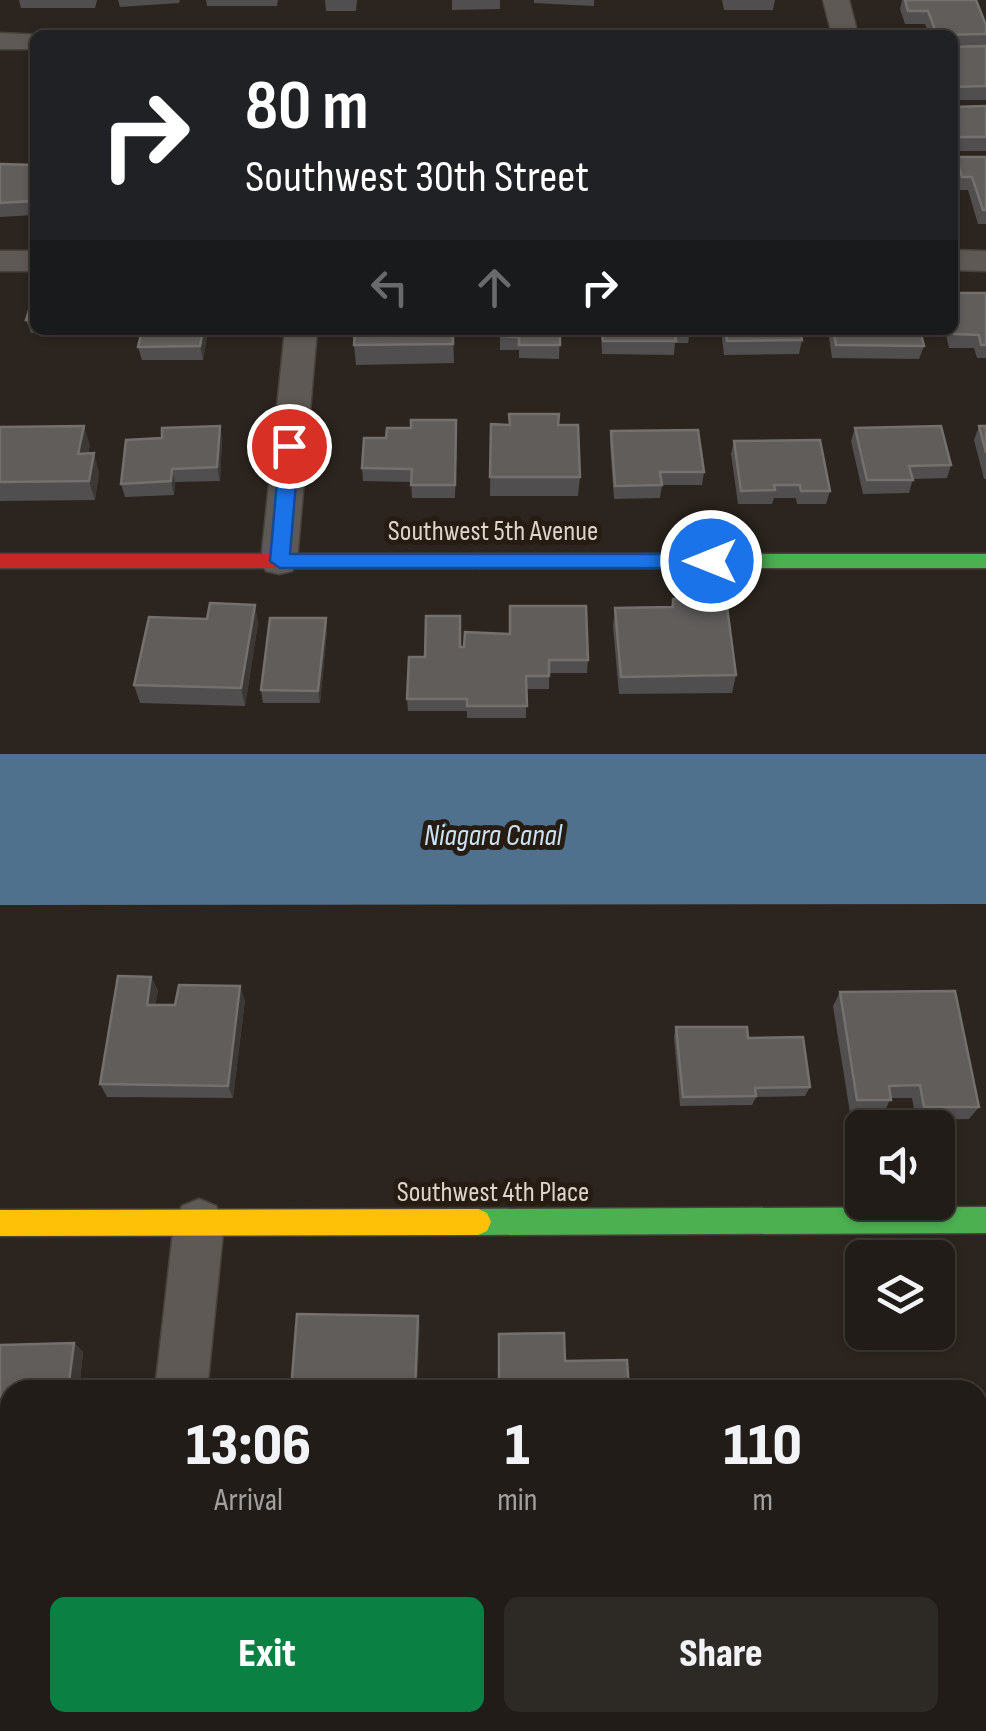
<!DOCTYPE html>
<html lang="en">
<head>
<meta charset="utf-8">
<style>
	body { margin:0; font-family:"Sofia Sans Condensed",sans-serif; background:#2d2924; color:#f1f3f6; height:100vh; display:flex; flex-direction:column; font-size:38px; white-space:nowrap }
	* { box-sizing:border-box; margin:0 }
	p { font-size:32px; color:#a2a1a1 }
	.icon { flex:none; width:55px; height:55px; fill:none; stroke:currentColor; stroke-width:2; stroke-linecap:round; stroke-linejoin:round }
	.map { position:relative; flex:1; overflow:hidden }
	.panel { position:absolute; left:0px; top:1380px; width:988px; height:352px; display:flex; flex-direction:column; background:#211c17; border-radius:30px 30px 0 0; box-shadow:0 2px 8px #0004,0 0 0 2px #3e3a36 }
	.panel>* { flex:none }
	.top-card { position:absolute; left:30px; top:30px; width:928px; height:305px; border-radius:15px; box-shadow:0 2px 8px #0004,0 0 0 2px #3e3a36; background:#202124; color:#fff; overflow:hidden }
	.fabs { position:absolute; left:845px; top:1110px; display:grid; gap:20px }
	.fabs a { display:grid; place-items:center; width:110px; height:110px; border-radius:15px; background:#211c17; box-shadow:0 2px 8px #0004,0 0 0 2px #3e3a36; font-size:50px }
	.pin { position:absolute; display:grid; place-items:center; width:85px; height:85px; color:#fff; margin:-42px; border:5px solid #fff; border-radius:50%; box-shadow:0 2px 10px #0007 }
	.me { position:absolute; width:110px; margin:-55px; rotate:270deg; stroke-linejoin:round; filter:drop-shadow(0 0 8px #0008) }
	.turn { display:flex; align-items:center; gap:35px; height:210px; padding:0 50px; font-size:45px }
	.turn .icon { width:130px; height:130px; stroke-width:2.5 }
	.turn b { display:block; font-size:70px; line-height:85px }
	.lanes { display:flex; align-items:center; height:95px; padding:0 50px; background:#0003; justify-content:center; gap:50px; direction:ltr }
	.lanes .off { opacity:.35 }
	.eta { display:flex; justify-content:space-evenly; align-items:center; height:170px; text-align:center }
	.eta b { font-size:60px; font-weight:800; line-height:70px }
	.cta { display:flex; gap:20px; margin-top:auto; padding:20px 50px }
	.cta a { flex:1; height:115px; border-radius:15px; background:#0b8043; color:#fff; font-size:40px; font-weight:800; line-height:115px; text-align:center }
	.cta a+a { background:#2d2924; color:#f1f3f6 }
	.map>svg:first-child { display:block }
</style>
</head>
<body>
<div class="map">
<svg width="986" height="1731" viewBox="0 0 986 1731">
	<rect width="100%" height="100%" fill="#2c251f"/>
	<path fill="#50718d" d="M0,754H986V904L0,905Z"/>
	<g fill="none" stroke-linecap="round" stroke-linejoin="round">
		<defs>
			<path id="street" d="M823,0H849L858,35H832Z
				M0,33L43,35H35V49H0Z
				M952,250L986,251V271L952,270Z
				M0,251H35V271H0Z
				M285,330H317L297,561L292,571L279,574L266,571L261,561Z
				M199,1199L216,1206L224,1223L207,1390H155L174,1223L182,1206Z
				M114,1722H172L171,1731H113Z"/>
			<path id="fast" d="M473,554H986V568H473L463,561Z
				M986,1207V1233L478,1235L469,1231L465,1222L469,1213L478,1209Z"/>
			<path id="slow" d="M478,1209L487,1213L491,1222L487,1231L478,1235L0,1236V1210Z"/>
			<path id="jam" d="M0,554H473L483,561L473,568H0Z"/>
		</defs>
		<use href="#street" stroke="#48423d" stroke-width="3"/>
		<use href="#fast" stroke="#48423d" stroke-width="3"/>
		<use href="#slow" stroke="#48423d" stroke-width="3"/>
		<use href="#jam" stroke="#48423d" stroke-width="3"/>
		<use href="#street" fill="#5e5954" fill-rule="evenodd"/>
		<use href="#fast" fill="#4caf50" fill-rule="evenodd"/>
		<use href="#slow" fill="#ffc107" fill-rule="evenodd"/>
		<use href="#jam" fill="#c62828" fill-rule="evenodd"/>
	</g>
	<path fill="#504e4e" d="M19,0H97L95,8H21Z
		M118,0H180L179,3L120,7Z
		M206,0H278L277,6H207Z
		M325,0H357L356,11H326Z
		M452,0H500V9L452,10Z
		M534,0H594V6L534,3Z
		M722,0H775L773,10H724Z
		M902,0H976L986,25V100H952V35H929L925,24H905L900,9Z
		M986,106V151H952V107Z
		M956,157H986V224H978L968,190H958L952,173Z
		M0,164L35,165V215L0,217Z
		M35,292V330H123L122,335L31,333L26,320Z
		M986,293V358H977L974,348H949L945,330H952Z
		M208,330L203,360H142L138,347Z
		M453,330L454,363L356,365L354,345Z
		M500,330H560L559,359L519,358V350H500Z
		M601,330H690L688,343H675L674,355L602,354Z
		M721,330H800L802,340L799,354L724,355Z
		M828,330H920L924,346L919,359L832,358Z
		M491,424L558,425L580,477L578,496H490Z
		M220,426L222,439L220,481L175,482L174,495L125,497L121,484L162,438Z
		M979,426H986V479H984L974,440Z
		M0,427L90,445L88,454L99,472L95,500L0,501Z
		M855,428L951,465L947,478L913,479L909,493L863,494L851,441Z
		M611,431L704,472L702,485H662L660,498L614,499L610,444Z
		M457,434L455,498H412L411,482L363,481L362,468L386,438Z
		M734,441L830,491L826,504H797L796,498H774L772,504H738L731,454Z
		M673,599L736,675L732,693L619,694L613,626L615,608L671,607Z
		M255,605L258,623L245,706L140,703L134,685L207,619Z
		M326,618L327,631L320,703H263L261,690Z
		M460,647L588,660L587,673H549V689H526V718H467V711H408L407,699L425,657Z
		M151,977L158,991L155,1005L245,1000L233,1098L107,1097L100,1084Z
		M840,992L979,1107L969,1119L916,1120L912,1098H891L884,1112L850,1113L833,1006Z
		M676,1027L748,1038L810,1087L805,1096L756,1097L752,1105L680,1106L674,1037Z
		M74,1343L83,1352L79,1390H10V1467L0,1468V1345Z
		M709,1722H856L857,1731H710Z
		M909,1722H978L986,1731H910Z"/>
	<path fill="#3c3835" d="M203,330H208L203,360L200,346Z
		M84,426L90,445L84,473L78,454Z
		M220,426L222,439L220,481L217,467Z
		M94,453L99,472L95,500L89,481Z
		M172,469L175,482L174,495L171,481Z
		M255,605L258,623L245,706L241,688Z
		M326,618L327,631L320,703L318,691Z
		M151,977L158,991L153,1019L147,1005Z
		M240,986L245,1000L233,1098L228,1086Z
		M418,1316L420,1326L417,1390H415Z
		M74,1343L83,1352L79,1390H68Z
		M10,1722H22L20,1731H9Z"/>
	<path fill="#605d5b" stroke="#73706d" stroke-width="2.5" d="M905,0H976L986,25V34L937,35L928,11H908Z
		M986,46V86L952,87V47Z
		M986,106V137H952V107Z
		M956,157H986V210H983L972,177H962Z
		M0,164L35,165V192L32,201L0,203Z
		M35,292V320H26Z
		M952,293H986V345H981L979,335L954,334Z
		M142,330H203L200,346L138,347Z
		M355,330H453V344L354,345Z
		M500,330H560V345H519V337L500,336Z
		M602,330H674L676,341H603Z
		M725,330H800L802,340L727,341Z
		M833,330H920L924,346L836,345Z
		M509,414H559L558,425H578L580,477H490L491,424L510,425Z
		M411,420H456L455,485H411L412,469L362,468L364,438H386L387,428H411Z
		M84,426L78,454L94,453L89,481L0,482V427Z
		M220,426L217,467L172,469L171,481L121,484L126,440L162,438V428Z
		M941,426L951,465L909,466L913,480H867L855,428Z
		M979,426H986V453Z
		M698,430L704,472H660L662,485L615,486L611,431Z
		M820,440L830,491H801L800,485H774L775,490L741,491L734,441Z
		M673,599H726L736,675L621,677L615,608L673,607Z
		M210,603L255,605L241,688L134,685L149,617L207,619Z
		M510,606H586L588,660H549V676H526L527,706H467V699H407L409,657H425L426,616H460V647H464L465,632L510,634Z
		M270,618H326L318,691L261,690Z
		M118,976L151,977L147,1005H175L179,985L240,986L228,1086L100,1084Z
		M955,991L979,1107H924L920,1085L889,1086L891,1100H857L840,992Z
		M676,1027H747L748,1038L803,1037L810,1087L755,1088L756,1096L683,1097Z
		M297,1314L418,1316L415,1390H291Z
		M564,1333L565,1361L627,1360L629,1390H499V1334Z
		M74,1343L68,1390H10V1461H0V1345Z
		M978,1688H986V1731H920L919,1722H978Z
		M0,1695H10L9,1731H0Z
		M281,1722H391V1731H281Z
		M519,1722H626V1731H519Z
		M715,1722H856L857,1731H715Z"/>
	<path fill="#1a73e8" stroke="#114b97" stroke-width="2.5" d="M289,439L299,446L290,554H711L721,561L711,568H280L270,561L280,446Z"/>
	<g text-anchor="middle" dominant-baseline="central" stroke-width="10" stroke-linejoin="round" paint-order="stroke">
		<g font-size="28" fill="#dcd5cd" stroke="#271c11">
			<text x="493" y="531">Southwest 5th Avenue</text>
			<text x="493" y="1192">Southwest 4th Place</text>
		</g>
		<g font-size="30" font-style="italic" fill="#cae2f6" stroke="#271c11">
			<text x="493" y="836">Niagara Canal</text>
		</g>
	</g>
</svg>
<div class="fabs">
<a><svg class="icon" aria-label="sound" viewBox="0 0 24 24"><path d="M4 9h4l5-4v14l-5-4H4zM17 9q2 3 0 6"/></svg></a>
<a><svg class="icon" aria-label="layers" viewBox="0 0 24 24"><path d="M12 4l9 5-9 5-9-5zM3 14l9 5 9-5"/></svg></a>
</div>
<div class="pin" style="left:289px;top:446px;background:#d93025"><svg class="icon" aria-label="arrive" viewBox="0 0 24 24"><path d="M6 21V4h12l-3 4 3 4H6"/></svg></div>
<svg class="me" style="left:711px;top:561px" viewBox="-20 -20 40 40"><circle r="17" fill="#1a73e8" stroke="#fff" stroke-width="3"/><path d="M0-11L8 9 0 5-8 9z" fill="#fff"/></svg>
<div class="top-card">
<div class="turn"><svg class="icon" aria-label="right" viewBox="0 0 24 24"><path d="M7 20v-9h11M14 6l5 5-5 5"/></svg><div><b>80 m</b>Southwest 30th Street</div></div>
<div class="lanes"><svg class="icon off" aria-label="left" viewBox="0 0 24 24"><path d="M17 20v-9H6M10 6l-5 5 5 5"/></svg><svg class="icon off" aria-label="ahead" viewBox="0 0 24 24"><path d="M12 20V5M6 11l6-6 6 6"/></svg><svg class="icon" aria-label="right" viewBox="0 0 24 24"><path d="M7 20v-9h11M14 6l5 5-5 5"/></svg></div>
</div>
<section class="panel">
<div class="eta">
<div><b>13:06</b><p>Arrival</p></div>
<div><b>1</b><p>min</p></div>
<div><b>110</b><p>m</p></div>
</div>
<div class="cta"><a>Exit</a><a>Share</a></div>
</section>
</div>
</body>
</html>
